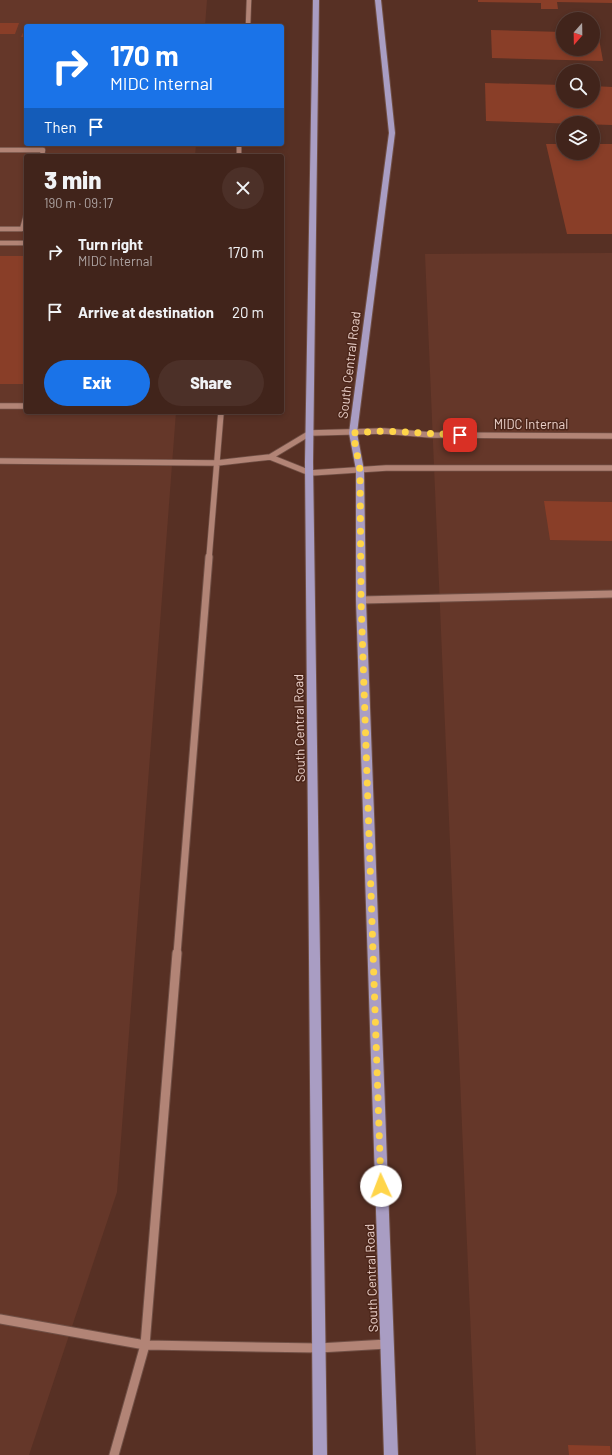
<!DOCTYPE html>
<html lang="en">
<head>
<meta charset="utf-8">
<style>
	body { margin:0; font-family:Barlow,sans-serif; background:#4c3028; color:#f1f3f6; height:100vh; display:flex; flex-direction:column; font-size:15px; white-space:nowrap }
	* { box-sizing:border-box; margin:0 }
	p { font-size:13px; color:#aea4a3 }
	.icon { flex:none; width:22px; height:22px; fill:none; stroke:currentColor; stroke-width:2; stroke-linecap:round; stroke-linejoin:round }
	.map { position:relative; flex:1; overflow:hidden }
	.side { position:absolute; left:24px; top:154px; width:260px; height:260px; display:flex; flex-direction:column; background:#41241b; border-radius:4px; box-shadow:0 2px 6px #0003,0 0 0 1px #5a413a }
	.side>* { flex:none }
	.banner { position:absolute; left:24px; top:24px; width:260px; height:122px; border-radius:4px; box-shadow:0 2px 6px #0003,0 0 0 1px #5a413a; background:#1a73e8; color:#fff; overflow:hidden }
	.needle { width:26px; rotate:200deg }
	.fabs { position:absolute; left:556px; top:12px; display:grid; gap:8px }
	.fabs a { display:grid; place-items:center; width:44px; height:44px; border-radius:50%; background:#41241b; box-shadow:0 2px 6px #0003,0 0 0 1px #5a413a; font-size:20px }
	.pin { position:absolute; display:grid; place-items:center; width:34px; height:34px; color:#fff; margin:-17px; border-radius:8px; box-shadow:0 2px 6px #0006 }
	.me { position:absolute; width:44px; margin:-22px; rotate:358deg; stroke-linejoin:round; filter:drop-shadow(0 0 3px #0008) }
	.turn { display:flex; align-items:center; gap:14px; height:84px; padding:0 20px; font-size:18px }
	.turn .icon { width:52px; height:52px; stroke-width:2.5 }
	.turn b { display:block; font-size:28px; line-height:34px }
	.then { display:flex; align-items:center; height:38px; padding:0 20px; background:#0003; gap:8px; font-size:15px }
	.round { display:grid; place-items:center; flex:none; width:42px; height:42px; border-radius:21px; background:#4c3028 }
	.headline { display:flex; align-items:center; justify-content:space-between; height:68px; padding:0 20px }
	h1 { font-size:24px; font-weight:800; line-height:30px }
	.cta { display:flex; gap:8px; margin-top:auto; padding:8px 20px }
	.cta a { flex:1; height:46px; border-radius:24px; background:#1a73e8; color:#fff; font-size:16px; font-weight:800; line-height:46px; text-align:center }
	.cta a+a { background:#4c3028; color:#f1f3f6 }
	ul { padding:0; list-style:none }
	li { display:flex; align-items:center; gap:12px; height:60px; padding:0 20px }
	li div { flex:1 }
	li b { display:block; font-size:15px }
	li em { font-style:normal }
	.map>svg:first-child { display:block }
</style>
</head>
<body>
<div class="map">
<svg width="612" height="1455" viewBox="0 0 612 1455">
	<rect width="100%" height="100%" fill="#573024"/>
	<path fill="#653729" d="M0,0H207L205,26H26V144H196L195,156H26V412H176L117,1192L29,1455H0Z
		M612,253V1455H476L425,254Z"/>
	<path fill="#893e28" d="M478,0H612V3L557,2L558,9H541V3L478,2Z
		M0,23H19L15,34H0Z
		M27,23L45,24L44,26H26V37H21Z
		M491,30L563,32V49H593V33H598L603,61L492,58Z
		M485,83L563,85V101H593V86L612,87V125L486,121Z
		M546,144H563V153H593V144H612V234H567Z
		M0,256H26V384H0Z
		M544,501L612,502V541L550,540Z
		M568,1445L610,1446L611,1455H569Z"/>
	<g fill="none" stroke-linecap="round" stroke-linejoin="round">
		<defs>
			<path id="minor-far3" d="M248,26L249,0
				M239,144V156
				M0,150H43L42,156
				M0,229H22L26,215
				M0,243H26"/>
			<path id="minor-far2" d="M0,406H26
				M270,457L310,473L386,468H612
				M0,461L217,463L270,457L310,433L384,431L431,435L612,436
				M209,558L221,412"/>
			<path id="minor-far1" d="M361,600L612,594
				M177,954L209,557"/>
			<path id="minor" d="M0,1319L145,1345L319,1348L387,1344
				M114,1455L145,1345L177,953"/>
			<path id="major" d="M313,0H319L313,462L327,1455H313L305,462Z
				M375,0H381L395,133L357,433L364,470L366,600L398,1455H384L356,600V470L349,433L389,133Z"/>
		</defs>
		<use href="#minor-far3" stroke="#704f45" stroke-width="6"/>
		<use href="#minor-far2" stroke="#704f45" stroke-width="7"/>
		<use href="#minor-far1" stroke="#704f45" stroke-width="9"/>
		<use href="#minor" stroke="#704f45" stroke-width="11"/>
		<use href="#major" stroke="#704f45" stroke-width="2"/>
		<use href="#minor-far3" stroke="#b28476" stroke-width="4.5"/>
		<use href="#minor-far2" stroke="#b28476" stroke-width="5.5"/>
		<use href="#minor-far1" stroke="#b28476" stroke-width="7"/>
		<use href="#minor" stroke="#b28476" stroke-width="9"/>
		<use href="#major" fill="#a99dc3" fill-rule="evenodd"/>
	</g>
	<g fill="none" stroke-linecap="round" stroke-linejoin="round">
		<path stroke="#ffd54a" stroke-width="7" stroke-dasharray="0 12.6" d="M381,1186L361,600L360,470L353,433L384,431L460,435"/>
	</g>
	<g text-anchor="middle" dominant-baseline="central" stroke-width="3" stroke-linejoin="round" paint-order="stroke">
		<g font-size="13" fill="#ebd1ca" stroke="#4c261a">
			<text transform="translate(349 365) rotate(-83)">South Central Road</text>
			<text x="531" y="424">MIDC Internal</text>
			<text transform="translate(299 728) rotate(-91)">South Central Road</text>
			<text transform="translate(371 1278) rotate(-92)">South Central Road</text>
		</g>
	</g>
</svg>
<div class="fabs">
<a><svg class="needle" viewBox="-14 -14 28 28"><path d="M0-13l5 13h-10z" fill="#e53935"/><path d="M0 13l5-13h-10z" fill="#aea4a3"/></svg></a>
<a><svg class="icon" aria-label="search" viewBox="0 0 24 24"><circle cx="10" cy="10" r="6"/><path d="M15 15l6 6"/></svg></a>
<a><svg class="icon" aria-label="layers" viewBox="0 0 24 24"><path d="M12 4l9 5-9 5-9-5zM3 14l9 5 9-5"/></svg></a>
</div>
<div class="pin" style="left:460px;top:435px;background:#d93025"><svg class="icon" aria-label="arrive" viewBox="0 0 24 24"><path d="M6 21V4h12l-3 4 3 4H6"/></svg></div>
<svg class="me" style="left:381px;top:1186px" viewBox="-20 -20 40 40"><circle r="19" fill="#fff"/><path d="M0-13L10 11 0 6-10 11z" fill="#ffd54a"/></svg>
<div class="banner">
<div class="turn"><svg class="icon" aria-label="right" viewBox="0 0 24 24"><path d="M7 20v-9h11M14 6l5 5-5 5"/></svg><div><b>170 m</b>MIDC Internal</div></div>
<div class="then">Then<svg class="icon" aria-label="arrive" viewBox="0 0 24 24"><path d="M6 21V4h12l-3 4 3 4H6"/></svg></div>
</div>
<section class="side">
<div class="headline"><div><h1>3 min</h1><p>190 m · 09:17</p></div><a class="round"><svg class="icon" aria-label="close" viewBox="0 0 24 24"><path d="M6 6l12 12M18 6L6 18"/></svg></a></div>
<ul>
<li><svg class="icon" aria-label="right" viewBox="0 0 24 24"><path d="M7 20v-9h11M14 6l5 5-5 5"/></svg><div><b>Turn right</b><p>MIDC Internal</p></div><em>170 m</em></li>
<li><svg class="icon" aria-label="arrive" viewBox="0 0 24 24"><path d="M6 21V4h12l-3 4 3 4H6"/></svg><div><b>Arrive at destination</b></div><em>20 m</em></li>
</ul>
<div class="cta"><a>Exit</a><a>Share</a></div>
</section>
</div>
</body>
</html>
